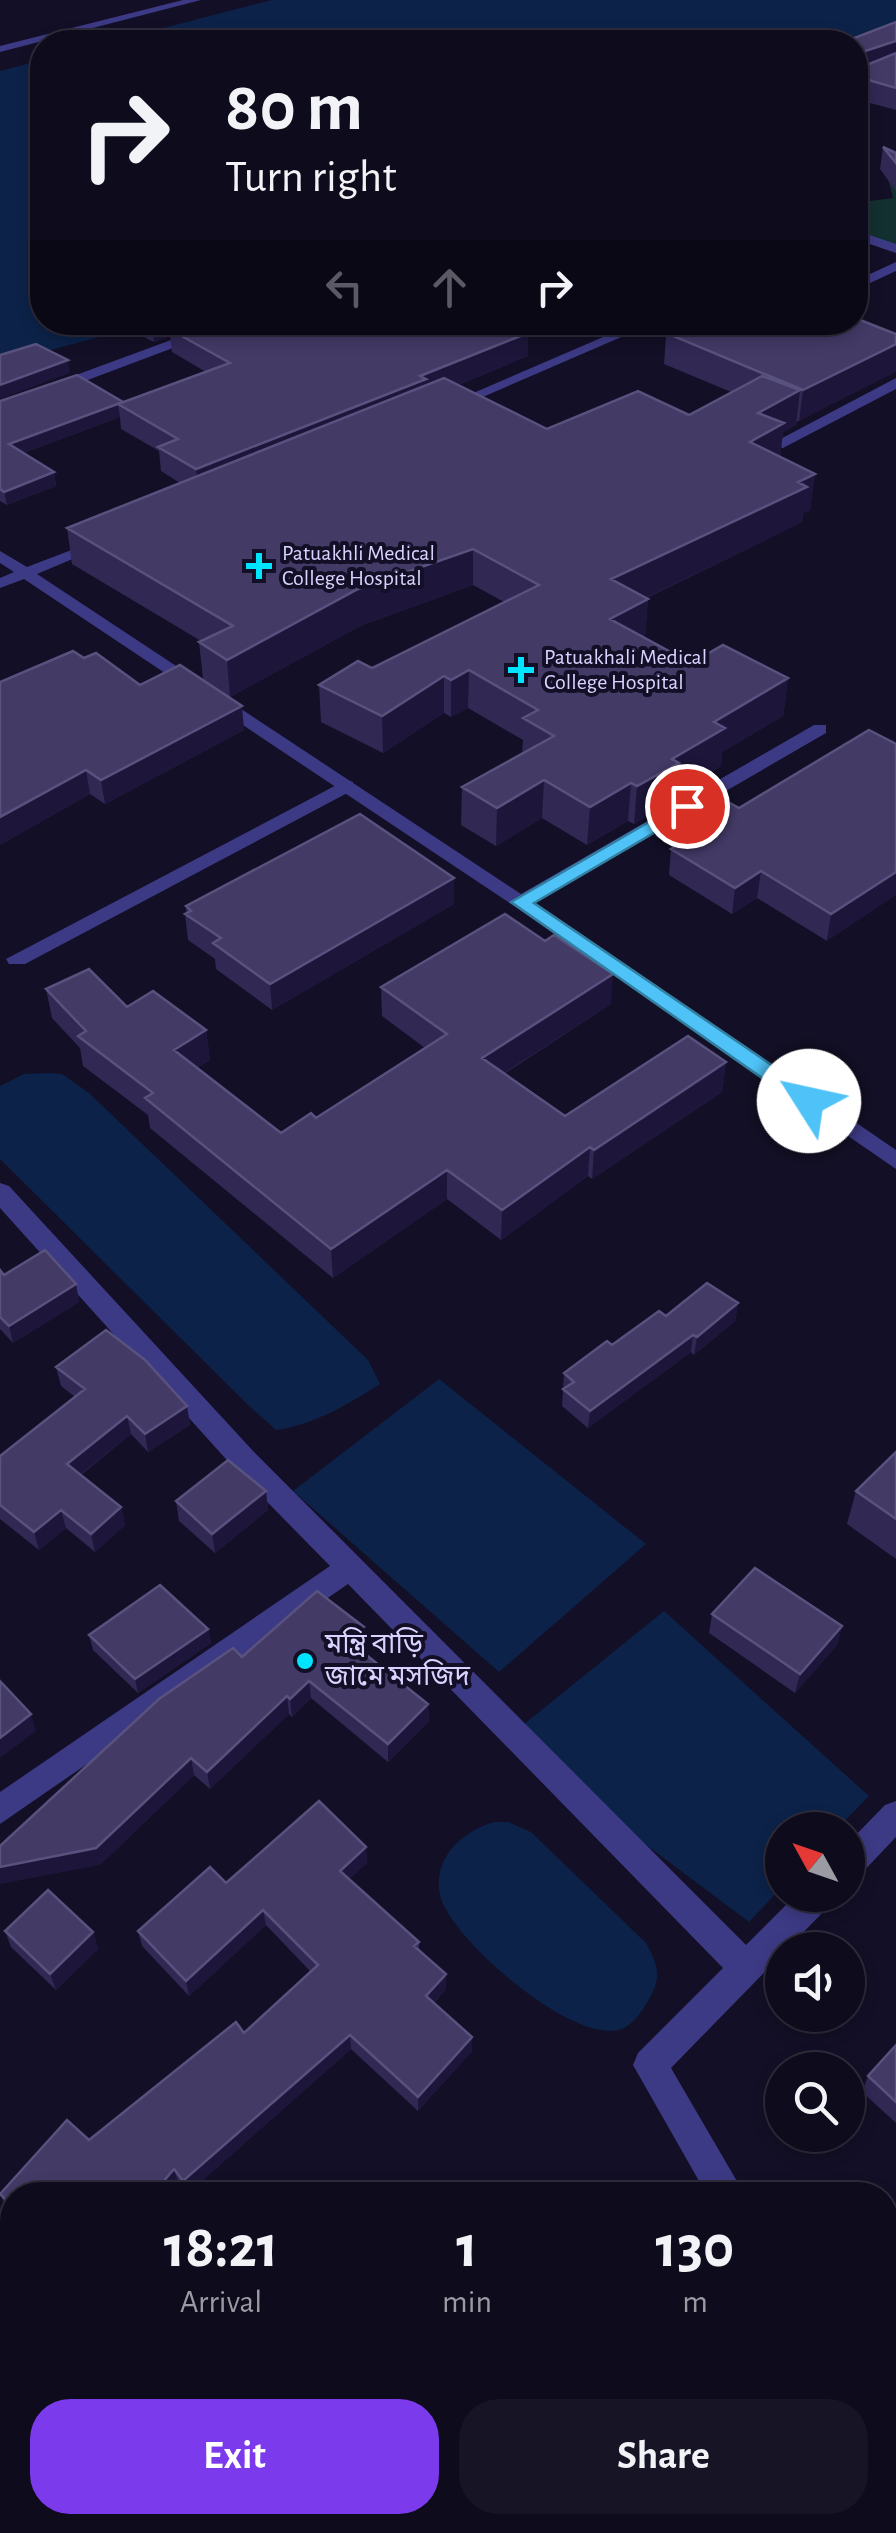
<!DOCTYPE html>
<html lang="en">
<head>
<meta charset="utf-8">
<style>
	body { margin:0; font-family:"Alegreya Sans","Noto Sans Bengali",sans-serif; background:#171425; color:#f1f3f6; height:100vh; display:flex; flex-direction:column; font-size:38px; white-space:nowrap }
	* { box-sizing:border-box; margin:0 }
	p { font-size:32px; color:#9b9ba3 }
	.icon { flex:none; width:55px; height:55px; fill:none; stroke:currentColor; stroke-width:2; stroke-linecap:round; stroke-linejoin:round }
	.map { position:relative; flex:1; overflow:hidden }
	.panel { position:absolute; left:0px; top:2182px; width:898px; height:352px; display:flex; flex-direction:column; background:#0e0b1c; border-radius:40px 40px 0 0; box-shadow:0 5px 15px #0003,0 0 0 2px #2e2b3b }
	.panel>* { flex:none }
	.hud { position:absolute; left:30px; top:30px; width:838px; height:305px; border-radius:40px; box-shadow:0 5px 15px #0003,0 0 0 2px #2e2b3b; background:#0e0b1c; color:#f1f3f6; overflow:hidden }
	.needle { width:65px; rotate:310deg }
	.controls { position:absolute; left:765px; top:1812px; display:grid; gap:20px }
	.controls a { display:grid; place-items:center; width:100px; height:100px; border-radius:50%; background:#0e0b1c; box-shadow:0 5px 15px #0003,0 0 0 2px #2e2b3b; font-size:50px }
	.pin { position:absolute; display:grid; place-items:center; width:85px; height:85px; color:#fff; margin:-42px; border:5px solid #fff; border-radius:50%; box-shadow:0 2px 10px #0007 }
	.me { position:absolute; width:110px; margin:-55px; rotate:305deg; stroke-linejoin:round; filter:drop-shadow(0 0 8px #0008) }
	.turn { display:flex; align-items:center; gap:35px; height:210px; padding:0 30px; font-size:45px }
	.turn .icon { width:130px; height:130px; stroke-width:2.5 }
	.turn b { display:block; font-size:70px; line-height:85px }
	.lanes { display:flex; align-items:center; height:95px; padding:0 30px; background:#0003; justify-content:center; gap:50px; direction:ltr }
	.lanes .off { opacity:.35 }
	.eta { display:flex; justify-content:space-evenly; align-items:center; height:170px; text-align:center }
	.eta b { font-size:60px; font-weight:700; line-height:70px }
	.cta { display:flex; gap:20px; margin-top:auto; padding:20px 30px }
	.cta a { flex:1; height:115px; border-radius:40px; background:#7c3aed; color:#fff; font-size:40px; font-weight:700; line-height:115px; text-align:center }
	.cta a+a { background:#171425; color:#f1f3f6 }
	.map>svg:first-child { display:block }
</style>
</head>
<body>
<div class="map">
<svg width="896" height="2533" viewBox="0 0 896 2533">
	<rect width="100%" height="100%" fill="#130f26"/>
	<path fill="#12302f" d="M896,161V246L855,231V203L893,198L888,179Z"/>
	<path fill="#0c2248" d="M272,0H896V36L855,42H109Z
		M42,60V322L150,323L0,364V71Z
		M49,1073L62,1074L89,1093L368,1360L380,1384C349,1404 313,1425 276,1430L248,1405L0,1159V1086L24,1074Z
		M439,1379L646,1544L499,1672L293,1491Z
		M664,1611L869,1796L836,1830H782V1887L749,1922L645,1844L523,1725Z
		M494,1822H508L531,1832L646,1943C658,1964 662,1978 649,1999C644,2009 634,2023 624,2028C578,2050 449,1938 440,1895C432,1859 462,1831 494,1822Z"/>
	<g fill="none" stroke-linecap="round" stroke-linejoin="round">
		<path fill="#3d3a85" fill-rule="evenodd" d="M638,322H656L455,409L443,406Z
			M95,541L108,544L37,574L521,894L814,725H826V733L534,902L896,1150V1169L514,906L24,579L0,588V578L14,572L0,563V551L27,567Z"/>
		<path fill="#3d3a85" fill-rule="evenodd" d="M183,0H201L0,52V46Z
			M855,230L896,244V253L855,239Z
			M896,262V271L855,290V281Z
			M896,378V389L783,448L769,445Z
			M346,780L353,782V790L25,964H9L6,959Z
			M0,1183L9,1186L254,1452L746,1945L796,1895H834L829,1906L671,2068L745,2195H707L633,2065L638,2053L723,1968L348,1584L0,1824V1792L330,1566L234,1468L0,1208Z
			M896,1801V1837L859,1876L848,1880V1843L885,1805Z
			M885,2428L896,2432V2482L885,2478Z"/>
		<path fill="#3d3a85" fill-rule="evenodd" d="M220,322H242L0,413V403Z"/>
	</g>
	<path fill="#312854" d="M896,22V110L855,99V42Z
		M883,147L896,153V191L880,169Z
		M143,322L528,356L458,385L547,429L689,415L731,392L664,364L666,336L661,334L662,322H855L799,421H797L796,425L783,432L780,457L815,474L810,510L803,513L802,522L647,598L648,599L645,636L643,637L691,663L788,678L783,716L722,752L721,766L676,792V799L739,808L869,730L827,941L757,898L732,914L669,875L671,849L674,847L655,836L657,811L634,824L628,821L587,845L542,818L496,846L461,825L462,787L522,754L523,740L468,708L451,717L444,713L383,753L321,722L319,685L372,668L504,602L473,585L360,626L230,697L203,679L199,642L201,641L72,564L67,528L180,483L161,471L159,451L121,429L120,417L23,453L54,472L56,486L7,505L0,501V401L123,402L206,372L172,352L170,336L154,342L144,337Z
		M84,658L140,685L244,730L105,804L90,794L0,845Z
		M454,904L272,1010L216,969L215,959L188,940L185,914L186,913V906Z
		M381,987L611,1004L504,1074L565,1116L726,1062L722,1092L592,1179L588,1176L501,1240L447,1199L333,1278L150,1128L148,1115L83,1066L80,1048L52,1018L46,989L127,1007L206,1030L210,1060L197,1068L281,1133L316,1118L425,1048L382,1016Z
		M0,1270L4,1275L76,1284L79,1302L13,1343L0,1329Z
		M738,1303L735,1321L694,1355L691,1352L588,1428L562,1406L564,1373L612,1345L666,1316Z
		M56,1367L187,1406L190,1425L148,1452L131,1434L81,1475L121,1507L125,1525L95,1552L66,1528L39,1550L0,1519V1456L75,1397L61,1386Z
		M896,1452V1559L847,1524L856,1491Z
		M266,1491L268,1510L215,1553L179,1521L176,1501Z
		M712,1614L842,1626L837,1645L795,1693L709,1633Z
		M364,1627L365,1645L361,1650L428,1704L429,1721L388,1762L311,1698L292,1717L289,1714L210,1789L194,1775L100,1865L242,1657Z
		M208,1629L211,1643L138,1693L93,1650L89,1635Z
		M366,1847L367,1863L349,1879L419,1942V1950L446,1989L434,2003L472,2037V2051L418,2111L351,2049L187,2194L178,2182L12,2195V2213L6,2207L0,2194L89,2140L244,2033L311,1972L266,1925L189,1996L142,1946L138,1931L226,1883Z
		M5,1931L93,1932L98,1949L56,1990L11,1947Z
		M896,2045V2123L862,2092L868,2076Z
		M896,2280V2294L891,2289Z"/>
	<path fill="#1d163a" d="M896,41V61L855,75L856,54Z
		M165,322H208L169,329L170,336L154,342L152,327Z
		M528,333V356L426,398L199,494L196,469L420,376Z
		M896,344V372L799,421L803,390Z
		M68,360L70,373L0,399V385Z
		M800,390L796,425L783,432L780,459L750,442L758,413Z
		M118,404L120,417L11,457L9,444Z
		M54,472L56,486L7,505L4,492Z
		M815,474L810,510L803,513L802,522L609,616L611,579Z
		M473,549V585L360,626L230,697L227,660L358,589Z
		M648,599L645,636L607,656L610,619Z
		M469,670L468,708L451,717V680Z
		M444,676V713L383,753L382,716Z
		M788,678L783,716L722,752L721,766L676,792V801L634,824L637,786L672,759L714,722Z
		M242,706L244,730L105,804L101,780Z
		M86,770L90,794L0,845V817Z
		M544,780L542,818L496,846L497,808Z
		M631,783L628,821L587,845L590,807Z
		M761,871L757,898L732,914L735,888Z
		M896,872V895L827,941L831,914Z
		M454,878V904L272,1010L270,984Z
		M613,974L611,1004L481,1088L482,1058Z
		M206,1030L210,1060L178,1080L174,1050Z
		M726,1062L722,1092L592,1179L594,1150Z
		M590,1147L588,1176L501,1240L502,1210Z
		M447,1170V1199L333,1278L331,1249Z
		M76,1284L79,1302L13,1343L9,1326Z
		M738,1303L735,1321L694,1355L697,1337Z
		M693,1335L691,1352L588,1428L590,1411Z
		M187,1406L190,1425L148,1452L145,1434Z
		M127,1416L131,1434L71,1482L67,1464Z
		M266,1491L268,1510L215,1553L212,1534Z
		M121,1507L125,1525L95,1552L91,1534Z
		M61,1510L66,1528L39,1550L34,1532Z
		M842,1626L837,1645L795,1693L800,1674Z
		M364,1627L365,1645L351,1659L350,1642Z
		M208,1629L211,1643L138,1693L135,1679Z
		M309,1681L311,1698L292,1717L290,1699Z
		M287,1696L289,1714L210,1789L207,1772Z
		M428,1704L429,1721L388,1762V1744Z
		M31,1714L36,1731L0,1758V1738Z
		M191,1758L194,1775L100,1865L0,1884V1867Z
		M366,1847L367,1863L341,1886L340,1871Z
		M263,1910L266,1925L189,1996L186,1981Z
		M93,1932L98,1949L56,1990L50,1974Z
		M446,1974V1989L426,2011V1996Z
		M350,2035L351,2049L187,2194L183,2181Z
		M472,2037V2051L418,2111V2097Z
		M174,2169L178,2182L168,2195H152Z
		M12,2463V2477L0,2483V2469Z
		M477,2522H486L475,2533H466Z"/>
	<path fill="#433a66" stroke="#5a527e" stroke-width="2.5" d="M896,22V41L856,54L857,69L896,53V88L855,76V42H844Z
		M883,147L896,153V163Z
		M855,318L896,334V344L803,390L666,333L690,322H855Z
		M144,322H165L152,327Z
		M185,322H506L528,333L420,376L426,379L196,469L158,447L178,439L118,404L230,363L169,329Z
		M36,344L68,360L0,385V355Z
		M77,375L123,402L9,444L54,472L4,492L0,489V401Z
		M762,376L800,390L758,413L784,423L750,442L815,474L798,482L807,487L611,579L648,599L610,619L691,663L723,645L788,678L714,722L725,728L672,759L679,763L637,786L631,783L590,807L544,780L497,808L462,787L554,736L523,718L538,710L469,670L451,680L444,676L382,716L319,685L358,661L372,668L539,585L473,549L358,589L227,660L199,642L233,626L67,528L444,378L547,429L638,391L689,415Z
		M73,651L84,658L96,653L140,685L180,665L242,706L101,780L86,770L0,817V682Z
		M869,730L896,744V872L831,914L761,871L735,888L671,849L698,833L657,810L699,786L739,808Z
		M360,814L454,878L270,984L213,943L221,938L185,914L191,911L186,906Z
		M505,914L545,941L554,935L613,974L482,1058L565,1116L688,1036L726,1062L594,1150L590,1147L502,1210L447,1170L331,1249L145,1098L153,1093L78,1036L86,1031L46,989L89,969L127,1007L153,991L206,1030L174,1050L281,1133L311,1113L316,1118L447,1034L381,987Z
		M45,1250L76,1284L9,1326L0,1317V1270L4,1275Z
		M707,1283L738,1303L697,1337L693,1335L590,1411L563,1389L574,1382L564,1373L607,1341L612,1345L659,1311L666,1316Z
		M106,1330L145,1360L187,1406L145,1434L127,1416L67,1464L121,1507L91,1534L61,1510L34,1532L0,1505V1456L85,1389L56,1367Z
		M896,1452V1519L856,1491Z
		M228,1460L266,1491L212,1534L176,1501Z
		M755,1568L842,1626L800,1674L712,1614Z
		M160,1585L208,1629L135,1679L89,1635Z
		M317,1591L364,1627L350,1642L428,1704L388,1744L309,1681L290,1699L287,1696L207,1772L191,1758L96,1848L0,1867V1846L159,1699L233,1648L242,1657Z
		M0,1681L31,1714L0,1738Z
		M319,1801L366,1847L340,1871L419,1942L414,1946L446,1974L426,1996L472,2037L418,2097L350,2035L183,2181L174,2169L152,2195H12V2206L0,2194L67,2120L89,2140L236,2022L244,2033L318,1965L263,1910L186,1981L138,1931L210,1867L226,1883Z
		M48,1890L93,1932L50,1974L5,1931Z
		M896,2045V2102L868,2076Z
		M12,2407V2463L0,2469V2413Z
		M383,2522H477L466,2533H373Z"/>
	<path fill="#4fc3f7" stroke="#337fa1" stroke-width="2.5" d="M687,800L696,806L693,810L534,903L817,1096L820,1101L817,1106H802L511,902Z"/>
	<g fill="#00e5ff" stroke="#130f26" stroke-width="4">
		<path d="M254 551h10v10h10v10h-10v10h-10v-10h-10v-10h10z"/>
		<path d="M516 655h10v10h10v10h-10v10h-10v-10h-10v-10h10z"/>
		<circle cx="305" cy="1661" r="10"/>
	</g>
	<g text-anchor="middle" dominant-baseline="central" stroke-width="8" stroke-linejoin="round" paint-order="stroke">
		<g font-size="22" fill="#d9d4ff" stroke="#130f26" text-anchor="start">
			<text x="282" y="553">Patuakhli Medical<tspan x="282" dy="25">College Hospital</tspan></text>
			<text x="544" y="657">Patuakhali Medical<tspan x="544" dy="25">College Hospital</tspan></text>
		</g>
		<g font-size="28" fill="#d9d4ff" stroke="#130f26" text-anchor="start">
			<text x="325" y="1645">মন্ত্রি বাড়ি<tspan x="325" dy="32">জামে মসজিদ</tspan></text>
		</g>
	</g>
</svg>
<div class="controls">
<a><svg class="needle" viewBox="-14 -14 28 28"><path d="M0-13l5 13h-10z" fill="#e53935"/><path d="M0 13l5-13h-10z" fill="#9b9ba3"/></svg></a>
<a><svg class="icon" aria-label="sound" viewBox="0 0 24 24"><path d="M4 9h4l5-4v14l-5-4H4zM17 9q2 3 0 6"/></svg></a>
<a><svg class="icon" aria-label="search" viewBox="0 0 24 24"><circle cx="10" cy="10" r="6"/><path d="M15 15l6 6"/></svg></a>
</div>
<div class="pin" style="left:687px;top:806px;background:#d93025"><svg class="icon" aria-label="arrive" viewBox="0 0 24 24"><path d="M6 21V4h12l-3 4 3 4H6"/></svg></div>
<svg class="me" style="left:809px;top:1101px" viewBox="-20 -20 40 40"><circle r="19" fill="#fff"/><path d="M0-13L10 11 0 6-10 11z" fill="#4fc3f7"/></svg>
<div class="hud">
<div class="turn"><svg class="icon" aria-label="right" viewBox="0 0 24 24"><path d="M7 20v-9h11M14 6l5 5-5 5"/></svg><div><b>80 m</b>Turn right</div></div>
<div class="lanes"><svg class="icon off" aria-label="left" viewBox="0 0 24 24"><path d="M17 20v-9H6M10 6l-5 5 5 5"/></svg><svg class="icon off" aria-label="ahead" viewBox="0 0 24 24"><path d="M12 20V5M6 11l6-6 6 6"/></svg><svg class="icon" aria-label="right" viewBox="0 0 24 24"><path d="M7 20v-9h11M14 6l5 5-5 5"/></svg></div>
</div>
<section class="panel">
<div class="eta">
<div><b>18:21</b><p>Arrival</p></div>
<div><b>1</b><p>min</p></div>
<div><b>130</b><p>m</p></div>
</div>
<div class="cta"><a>Exit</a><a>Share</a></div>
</section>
</div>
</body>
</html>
